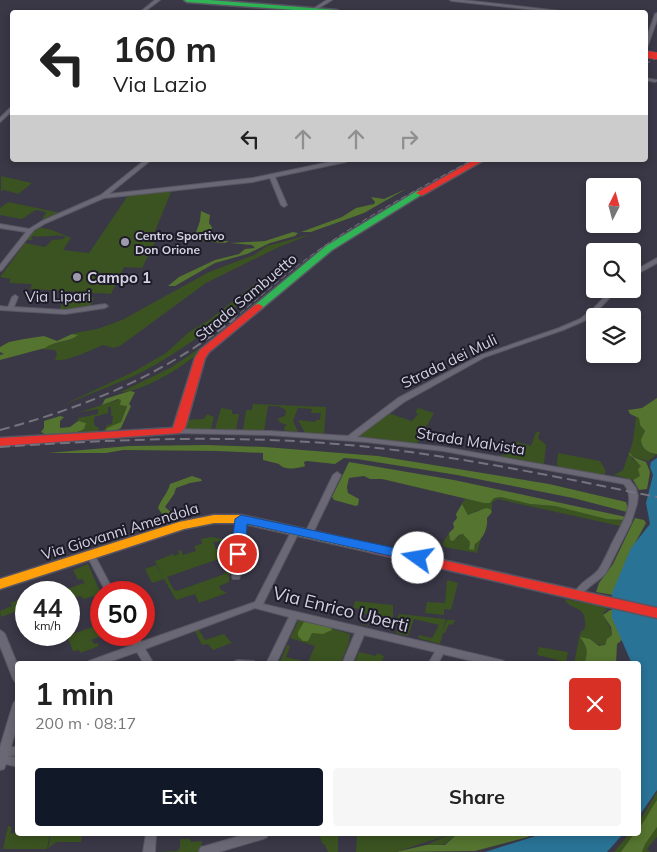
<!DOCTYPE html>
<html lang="en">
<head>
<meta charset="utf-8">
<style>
	body { margin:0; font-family:Mulish,sans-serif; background:#f6f6f6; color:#222; height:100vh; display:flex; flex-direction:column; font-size:19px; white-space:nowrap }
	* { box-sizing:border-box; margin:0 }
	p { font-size:16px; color:#767676 }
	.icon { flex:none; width:28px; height:28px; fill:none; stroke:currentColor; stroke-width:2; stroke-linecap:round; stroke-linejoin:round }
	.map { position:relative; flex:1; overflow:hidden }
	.side { position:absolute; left:15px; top:661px; width:626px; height:175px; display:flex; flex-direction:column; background:#fff; border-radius:5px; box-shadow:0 2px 8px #0003 }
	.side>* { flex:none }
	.hud { position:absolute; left:10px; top:10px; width:638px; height:152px; border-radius:5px; box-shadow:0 2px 8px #0003; background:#fff; color:#222; overflow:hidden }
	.needle { width:32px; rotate:6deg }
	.controls { position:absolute; left:586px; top:178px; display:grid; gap:10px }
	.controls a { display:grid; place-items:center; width:55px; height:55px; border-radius:5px; background:#fff; box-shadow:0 2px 8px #0003; font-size:25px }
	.speed { position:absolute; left:15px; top:581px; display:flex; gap:10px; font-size:25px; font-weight:700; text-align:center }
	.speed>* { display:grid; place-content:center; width:65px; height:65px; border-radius:50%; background:#fff; box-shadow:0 2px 8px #0003; line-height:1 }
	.speed small { font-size:12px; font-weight:400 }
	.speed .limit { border:8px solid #d22; background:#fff; color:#111 }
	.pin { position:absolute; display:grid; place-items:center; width:42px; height:42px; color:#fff; margin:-21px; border:2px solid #fff; border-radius:50%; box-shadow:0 1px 5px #0007 }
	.me { position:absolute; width:55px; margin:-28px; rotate:283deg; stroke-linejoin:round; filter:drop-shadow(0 0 4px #0008) }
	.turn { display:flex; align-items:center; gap:18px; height:105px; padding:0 20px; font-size:22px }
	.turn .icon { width:65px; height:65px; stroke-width:2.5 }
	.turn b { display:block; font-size:35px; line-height:42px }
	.lanes { display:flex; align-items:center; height:48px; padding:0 20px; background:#0003; justify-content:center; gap:25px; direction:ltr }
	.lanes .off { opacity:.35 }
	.round { display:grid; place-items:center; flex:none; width:52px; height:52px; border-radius:5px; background:#f6f6f6 }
	.overview { display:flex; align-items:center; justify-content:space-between; height:85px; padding:0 20px }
	h1 { font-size:30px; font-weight:700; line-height:38px }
	.primary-button { display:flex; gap:10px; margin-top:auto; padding:10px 20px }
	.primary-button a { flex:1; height:58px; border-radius:5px; background:#111827; color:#fff; font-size:20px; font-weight:700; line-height:58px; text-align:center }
	.primary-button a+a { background:#f6f6f6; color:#222 }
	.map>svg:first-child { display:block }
</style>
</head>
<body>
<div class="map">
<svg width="657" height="852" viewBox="0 0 657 852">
	<rect width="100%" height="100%" fill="#3a3746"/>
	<path fill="#3b5321" d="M1,176L32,183L18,194L4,190L1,191Z
		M172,190L155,231L157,238L142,268L124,267L111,294L30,289L32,284L9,283L11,279L0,277L25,243L45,247L52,240L63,239L66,237C56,233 44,238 33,236L31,239L35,240H27L38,227L52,230L71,238L63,250L89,253L129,194Z
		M8,202L56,212L58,213L42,220L46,212L36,210L22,219L0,215V208Z
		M312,234L279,247L206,283L120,346L113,348L103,345C91,350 68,362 55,360L57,354L55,350L42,349L50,344L70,340L75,333L97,329L122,320L209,272L254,255L267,246Z
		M297,257C275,281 242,297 220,322C195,339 171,357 144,371C120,383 91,393 66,404L63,405L135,371L166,353L189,332L209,320L266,275Z
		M67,295L94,297L89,309L59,310Z
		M203,346H205C190,364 143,392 121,392L170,368Z
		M130,396L118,431L103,432L107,425L112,424L113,416H111V407H108V413L94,417V425L99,428L98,431L79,434L78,418L98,414V409L77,413Z
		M253,404L326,407L324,434L305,433L298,420L315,422L316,420H320L321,413H311L312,409L298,408L293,421L298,432L285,431L284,427L287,425L281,423L277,419L285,416L286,410L278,406H268L264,431L243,430L246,410H252Z
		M221,408L232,410V414H239L236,430L215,429Z
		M418,408L434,413L417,444L357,436L388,413L412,421L418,414L415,412Z
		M207,414L214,417L211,429L184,430L185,420L204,419Z
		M636,416L639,418L640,425L645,431L650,453L657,454L648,461L633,457L631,455L632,459L641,465L640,476L633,480L614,475L623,470L633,441Z
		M536,432H540L538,438L546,445L544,464L497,456L508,454L514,441L531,446Z
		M558,453L600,461L605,469V477L558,468L557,463Z
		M501,497L530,504L555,506L625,521L620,526L497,499L492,503V512L490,509L476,511L472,515H468L462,504L460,506L465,499L489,503L494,498Z
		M449,533L450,540L457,538L461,534L465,535L470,542L469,547H475L476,542L481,539L477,553L444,547L442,544Z
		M211,537L223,539V541L213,542L216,549H221L223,554H231V557H224L167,577L174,590L177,591L222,575L228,571L224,563H230L229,582L219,586L221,590L227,593L199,603L195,594L176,600L164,579L152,583L145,569L156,565L163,578L155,561L171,555L172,553L174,556L179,554L178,551L181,550L183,555L196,551L194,546L202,544L201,539Z
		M88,564L101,594L84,599L80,596L70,599L72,605L69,606V592H37L36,590L61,583L64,590L84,583L88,588L82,579L78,580L73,570Z
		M447,580L458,583L451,610L444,609V615L425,613L427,602L445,603Z
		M26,597V621L16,608L17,611L1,617L0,611L12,606L10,603Z
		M564,599L597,605L608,609L603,613C605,621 611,626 612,635L603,646L597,644L590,639L584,641L588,655L584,664H574L580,633L585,628C587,603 573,613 564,599Z
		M355,601L393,605V618L378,615L379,611H375L368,626L360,624L368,625L371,616L359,611V609L353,608Z
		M399,614L446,619L442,632L447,620H455L453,625L449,624L445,633H443L440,644L418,638L419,635L432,638L439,625L414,619L408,636L396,633L397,630L407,634L410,623L397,619Z
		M299,619L350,634L349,643L340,664H279L287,645L290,646L286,657L308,662L315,646L290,638Z
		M101,624L103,635L86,642L92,640L94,644L97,643L99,646L80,653L79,650L73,651L67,636Z
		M199,630L205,640L224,634L232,643L213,650L208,644L202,645L195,631Z
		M539,647L568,652L566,662L537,655Z
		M359,652L376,656L377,653L384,656L381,664H354Z
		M657,792V837L647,849L650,852H614L629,834H639V822Z
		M8,826L12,827L10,833L50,834L47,849H3Z
		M51,834H82L81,842H57L48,848Z
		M319,834H338V852H328L325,845L322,843Z
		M357,834H407L410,835L415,834H496L490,836L472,834L453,837C444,847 438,846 426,845L451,834L396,852H356Z
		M180,839H190L191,842L202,841L201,852H157L177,851L180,848Z"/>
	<path fill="#54742f" d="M406,189L364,213L311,232H301L342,217L356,208L374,204L375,202L371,197L384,199Z
		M201,211L210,215L209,223L212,227C209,240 218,241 229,241L225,243L160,238H194L200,221Z
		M293,232L298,233L295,236L270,243L247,254L215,263L175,286H168L179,277L215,260L239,254L245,249L255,248L252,245L230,243L265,241Z
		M72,334L78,335C69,343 55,340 45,348L0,360V355L4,354L0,352V347L9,342L24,339L44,336L57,341Z
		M130,391L135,392L129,404L131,406L121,428L115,431H105L107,428L121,422L127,406L120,405L121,400L118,399L102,405L105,399Z
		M657,398V454C648,453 642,449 641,440L645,431L640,425L639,418L630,414L628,410L642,408Z
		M60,416L64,417L60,421V428L70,427L78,421L86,423L84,429C75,435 49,438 41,432L44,428V421Z
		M207,445L265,447L378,456L549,484L626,502L628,509L627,512L573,498L457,475L357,459L344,458L335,464L307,461L304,462L305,466L302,467C294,469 284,470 279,464L263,460V453L217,451L123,450L106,453H48L129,446Z
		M630,453L633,457L646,462L650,472L647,489L639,490L633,480L640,476L638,469L641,466L629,454Z
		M349,462L454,480L626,517L624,520L607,519L555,506L530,504L501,497L494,498L490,503H484L382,479H370L364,476L349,478L347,487L348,493L359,499L358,505L356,506L334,500L332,497Z
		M192,476L201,479L202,481L190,483L176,488L174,494L165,507L173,514L172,517L168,518L164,517L158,508C161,499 168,493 170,484Z
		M462,504L468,515L486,508L490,509L492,512L487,518C488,528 484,538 475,544L474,550L469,549L470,542L463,534L459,535L453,541L450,540L449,533L454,528L453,523L457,518L456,514Z
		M635,518L644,520L646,523L627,558L621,583L613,595L596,592L599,583L613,564Z
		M610,610H618L622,640L617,644L616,664H584C589,652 587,646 580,637L590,639L599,646L605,645L607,639L612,635L611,627L603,615Z
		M304,622L331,627L332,630L323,634L312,633L308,641H303L298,636V632Z
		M657,800V827L645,844L642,852H621L634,834H639V828C647,818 650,810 657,800Z
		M457,834L490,836L496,834H532L528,837L475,851L396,852L426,845H445Z"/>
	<path fill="#297396" d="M657,458V790L639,816V664H632L612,618V593L631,548L650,524L646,503L653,475L650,467L651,462Z
		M542,834H623L607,852H485Z"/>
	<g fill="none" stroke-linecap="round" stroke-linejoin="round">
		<defs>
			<path id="street" d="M155,0H160L144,12H140Z
				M327,0H332L314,11L311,10Z
				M450,0H463L560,11L562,12H554L452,1Z
				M657,13V20L647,48L645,49V42L655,14Z
				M645,78L657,80V81L655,82L645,80Z
				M10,108H12V111L0,122V118Z
				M145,160H151L109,194L253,178L339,160H349L346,162L275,177L287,205L284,207L281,205L270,178L253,182L104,198L46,223L34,230L2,270L0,271V265L26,232L0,228V224L29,229L42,221L101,195Z
				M657,258V263L632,277V272Z
				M612,289H618L597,311L584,321L563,330L485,357L404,402L357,437L443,447L630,480L636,488L638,496L637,504L631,523L606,573C598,582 587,586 581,596L578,597L575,596L574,594C579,582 591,579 599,569C604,561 608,552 612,543C620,527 638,501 624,484L443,451L366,442L270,435L176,433L172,431L176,429L270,431L348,436L398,398L481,355L559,328L580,319L593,309Z
				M15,295L18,297L14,307L65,310L105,304L108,306L105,308L65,314L0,310V306L8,307L12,297Z
				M337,472L341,475L313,533L312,535H306L305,533L333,475Z
				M241,516L244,517L245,519L240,577L239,579H233L232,577L237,519L238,517Z
				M296,527L299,528L300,530L263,604L501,660L504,661L506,664H485L443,654L438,664H428L435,652L364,635L352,664H342L355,633L297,619L276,664H266L289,617L255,608L145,649L154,664H144L137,652L103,664H87L89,661L133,645L127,635H137L141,642L255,602L292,530L293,528Z
				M90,551L93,552L94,554L114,592H106L86,554L87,552Z
				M0,630L3,632L5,634L18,666V683L15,682L13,679L0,646Z
				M238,660L254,661L256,664H233L235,661Z
				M18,700V723L11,747H18V755L8,756L18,758V767L6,764L4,769L0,770V747L13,704L15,701Z
				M146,834H156L155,852H143Z
				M247,834H268L267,837L263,839L219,852H200L199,851L201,847L205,846Z"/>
			<path id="fast" d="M184,0H209L337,10L340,12H321L187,2Z
				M417,191H420L424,193L332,250L261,309H255L253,307L255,305L326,246Z"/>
			<path id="slow" d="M214,515H241L375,545L380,546L381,549L380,552L375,553L241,523H214L184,529L0,589V579L179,522Z"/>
			<path id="jam" d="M474,160H484L423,195H420L416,193Z
				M258,304L261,305L263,307L261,309L209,352L205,358L185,428L180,433L0,446V438L173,428L195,358L200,350L255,305Z
				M375,545L657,608V618L370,552L369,549L370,546Z"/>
		</defs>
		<use href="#street" stroke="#585563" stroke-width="2"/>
		<use href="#fast" stroke="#585563" stroke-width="3"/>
		<use href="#slow" stroke="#585563" stroke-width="3"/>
		<use href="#jam" stroke="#585563" stroke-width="3"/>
		<use href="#street" fill="#6a6874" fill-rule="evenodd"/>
		<use href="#fast" fill="#30b455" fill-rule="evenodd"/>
		<use href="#slow" fill="#ff9f0a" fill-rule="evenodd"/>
		<use href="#jam" fill="#e5322d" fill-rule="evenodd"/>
		<path stroke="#75737d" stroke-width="1" stroke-dasharray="6 3" stroke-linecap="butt" d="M645,64L657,58
			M233,319C263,295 291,269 323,247C370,214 422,187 472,160"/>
		<path stroke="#75737d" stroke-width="2" stroke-dasharray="10 5" stroke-linecap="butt" d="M0,430C86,407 166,374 235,318
			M0,447C119,439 239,434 359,446C459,456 558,477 657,497"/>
		<defs>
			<path id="jam-bridge" d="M645,54L657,56"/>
		</defs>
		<use href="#jam-bridge" stroke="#585563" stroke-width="8" stroke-linecap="butt"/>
		<use href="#jam-bridge" stroke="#e5322d" stroke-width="7"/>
	</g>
	<path fill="#1a73e8" stroke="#114b97" d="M241,515L418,553L422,555L424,558L422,561L418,562L247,524L245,554L243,558H233L231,554L235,519Z"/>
	<g fill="#9d9aab" stroke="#1d1b28" stroke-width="2">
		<circle cx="125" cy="242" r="5"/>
		<circle cx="77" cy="277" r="5"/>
	</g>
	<g text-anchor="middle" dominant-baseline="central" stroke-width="4" stroke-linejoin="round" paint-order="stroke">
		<g font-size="12" font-weight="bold" fill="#d3d0e2" stroke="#1d1b28" text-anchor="start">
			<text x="135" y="235">Centro Sportivo<tspan x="135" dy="14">Don Orione</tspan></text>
		</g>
		<g font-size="15" font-weight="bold" fill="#d3d0e2" stroke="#1d1b28" text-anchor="start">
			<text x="87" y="277">Campo 1</text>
		</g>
		<g font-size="15" fill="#d3d0e2" stroke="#1d1b28">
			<text transform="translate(58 296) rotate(-1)">Via Lipari</text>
			<text transform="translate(246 297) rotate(-40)">Strada Sambuetto</text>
			<text transform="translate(449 361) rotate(-26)">Strada dei Muli</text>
			<text transform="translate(471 441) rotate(9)">Strada Malvista</text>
			<text transform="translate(120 531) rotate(-17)">Via Giovanni Amendola</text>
		</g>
		<g font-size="18" fill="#d3d0e2" stroke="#1d1b28">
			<text transform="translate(341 609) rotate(14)">Via Enrico Uberti</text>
		</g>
	</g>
</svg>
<div class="controls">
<a><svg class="needle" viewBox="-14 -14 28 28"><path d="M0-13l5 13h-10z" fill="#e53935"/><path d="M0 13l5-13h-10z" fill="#767676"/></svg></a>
<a><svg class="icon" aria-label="search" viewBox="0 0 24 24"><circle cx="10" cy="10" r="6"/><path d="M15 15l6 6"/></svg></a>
<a><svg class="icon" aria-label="layers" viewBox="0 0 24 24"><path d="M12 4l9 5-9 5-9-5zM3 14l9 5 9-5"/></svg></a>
</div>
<div class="speed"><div>44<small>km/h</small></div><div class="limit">50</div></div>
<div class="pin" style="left:238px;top:554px;background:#d93025"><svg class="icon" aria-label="arrive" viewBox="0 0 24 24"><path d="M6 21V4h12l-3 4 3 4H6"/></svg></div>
<svg class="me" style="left:418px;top:558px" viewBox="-20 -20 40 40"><circle r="19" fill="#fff"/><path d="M0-13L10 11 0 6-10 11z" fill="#1a73e8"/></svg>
<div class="hud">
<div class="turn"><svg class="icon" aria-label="left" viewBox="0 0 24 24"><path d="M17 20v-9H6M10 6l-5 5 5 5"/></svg><div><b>160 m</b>Via Lazio</div></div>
<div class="lanes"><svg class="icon" aria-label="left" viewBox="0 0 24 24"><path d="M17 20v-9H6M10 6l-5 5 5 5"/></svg><svg class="icon off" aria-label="ahead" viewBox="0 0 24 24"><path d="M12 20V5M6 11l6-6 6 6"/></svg><svg class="icon off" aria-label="ahead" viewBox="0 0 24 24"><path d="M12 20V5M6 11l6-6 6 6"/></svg><svg class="icon off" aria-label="right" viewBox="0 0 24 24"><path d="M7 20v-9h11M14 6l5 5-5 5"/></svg></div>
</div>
<section class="side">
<div class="overview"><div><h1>1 min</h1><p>200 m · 08:17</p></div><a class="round" style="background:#d93025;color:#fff"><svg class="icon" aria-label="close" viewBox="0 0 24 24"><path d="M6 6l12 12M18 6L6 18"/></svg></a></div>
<div class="primary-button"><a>Exit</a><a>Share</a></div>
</section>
</div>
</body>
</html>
